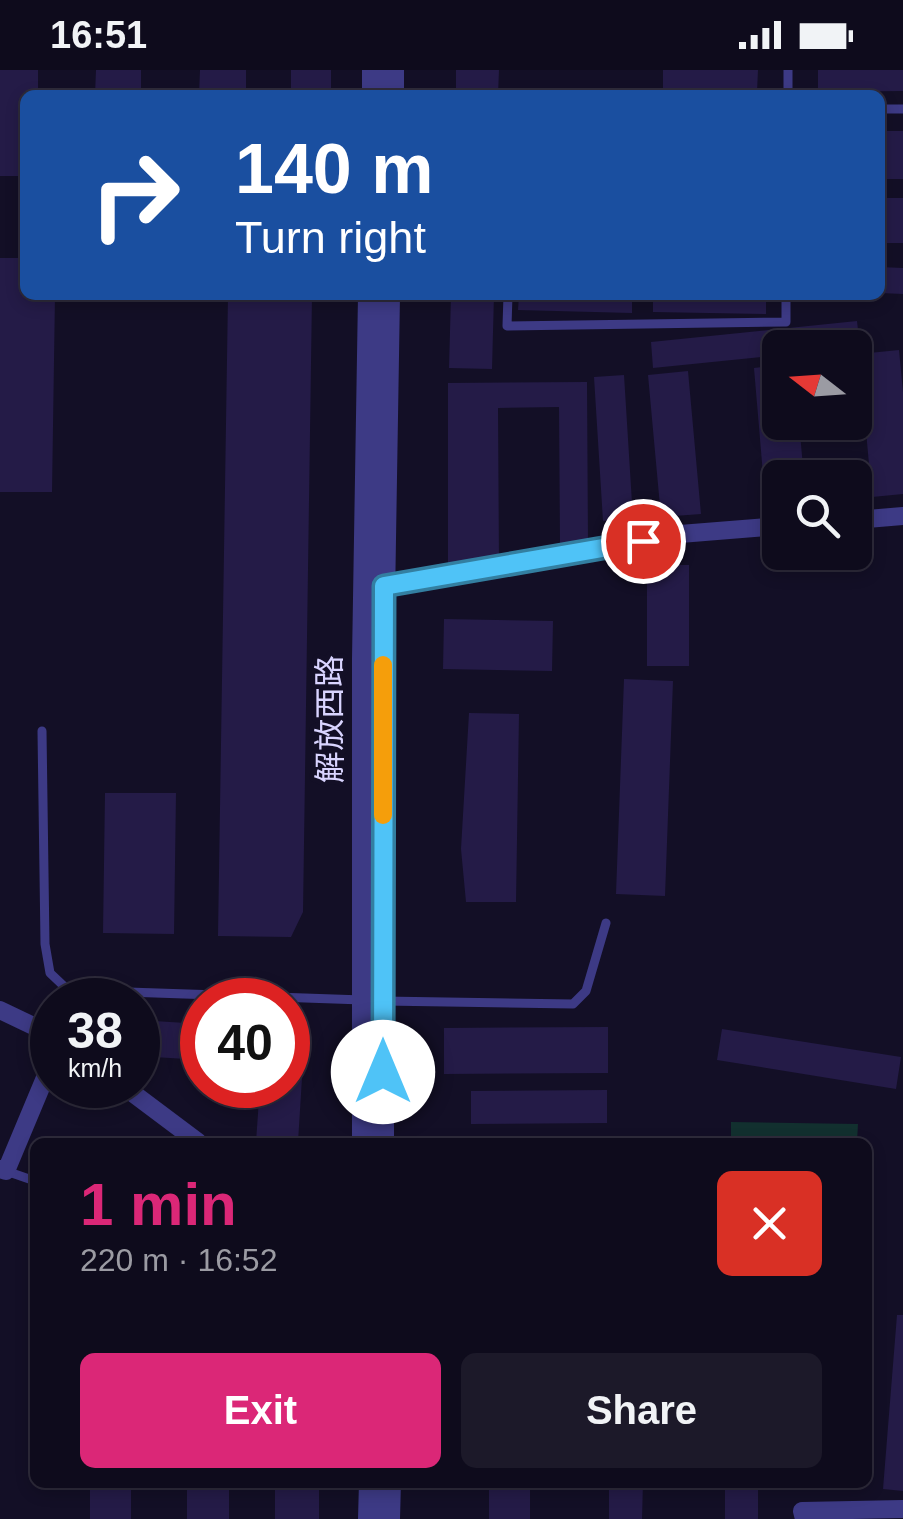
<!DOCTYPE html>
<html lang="en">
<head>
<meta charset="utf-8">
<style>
	body { margin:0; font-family:Helvetica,"Noto Sans SC",sans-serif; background:#1c1929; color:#f1f3f6; height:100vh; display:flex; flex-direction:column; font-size:38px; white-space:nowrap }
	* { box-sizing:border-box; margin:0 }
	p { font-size:32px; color:#9b9ba3 }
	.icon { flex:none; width:55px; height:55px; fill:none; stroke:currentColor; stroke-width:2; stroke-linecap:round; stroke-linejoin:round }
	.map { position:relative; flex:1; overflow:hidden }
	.details { position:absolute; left:30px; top:1068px; width:842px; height:350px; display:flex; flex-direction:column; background:#0e0b1c; border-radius:15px; box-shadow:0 5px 15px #0003,0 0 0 2px #2e2b3b }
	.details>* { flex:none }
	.banner { position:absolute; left:20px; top:20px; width:865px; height:210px; border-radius:15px; box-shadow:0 5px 15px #0003,0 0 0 2px #2e2b3b; background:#1a4fa0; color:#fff; overflow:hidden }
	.needle { width:65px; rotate:287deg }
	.buttons { position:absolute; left:762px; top:260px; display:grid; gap:20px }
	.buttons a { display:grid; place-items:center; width:110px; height:110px; border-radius:15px; background:#0e0b1c; box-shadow:0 5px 15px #0003,0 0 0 2px #2e2b3b; font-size:50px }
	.speed { position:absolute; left:30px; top:908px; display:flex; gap:20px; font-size:50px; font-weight:700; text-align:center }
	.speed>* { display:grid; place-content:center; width:130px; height:130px; border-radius:50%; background:#0e0b1c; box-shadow:0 5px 15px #0003,0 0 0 2px #2e2b3b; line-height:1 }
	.speed small { font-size:25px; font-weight:400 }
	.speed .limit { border:15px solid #d22; background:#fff; color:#111 }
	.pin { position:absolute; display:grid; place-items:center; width:85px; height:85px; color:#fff; margin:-42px; border:5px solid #fff; border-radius:50%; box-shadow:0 2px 10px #0007 }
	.me { position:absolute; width:110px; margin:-55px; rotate:0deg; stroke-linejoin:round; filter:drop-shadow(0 0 8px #0008) }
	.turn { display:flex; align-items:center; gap:35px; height:210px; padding:0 50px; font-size:45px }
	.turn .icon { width:130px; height:130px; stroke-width:2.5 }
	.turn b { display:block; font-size:70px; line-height:85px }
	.round { display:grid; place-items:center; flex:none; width:105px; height:105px; border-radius:15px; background:#1c1929 }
	.head { display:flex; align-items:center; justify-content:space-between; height:170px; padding:0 50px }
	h1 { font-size:60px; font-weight:700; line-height:75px; color:#db2777 }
	.action { display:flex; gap:20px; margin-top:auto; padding:20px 50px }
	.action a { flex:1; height:115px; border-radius:15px; background:#db2777; color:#fff; font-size:40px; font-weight:700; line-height:115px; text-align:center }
	.action a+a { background:#1c1929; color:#f1f3f6 }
	.status { display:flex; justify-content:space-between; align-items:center; height:70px; padding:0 50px; background:#0e0b1c; direction:ltr }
	.status svg { height:28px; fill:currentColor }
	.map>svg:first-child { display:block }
</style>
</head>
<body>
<div class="status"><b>16:51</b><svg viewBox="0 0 49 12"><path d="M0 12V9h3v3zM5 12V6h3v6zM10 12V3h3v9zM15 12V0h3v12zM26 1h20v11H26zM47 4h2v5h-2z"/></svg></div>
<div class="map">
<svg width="903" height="1449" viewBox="0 0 903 1449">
	<rect width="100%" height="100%" fill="#130f26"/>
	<path fill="#12302f" d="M731,1052L858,1054L857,1072H731Z"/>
	<path fill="#241b47" d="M0,0H38V25H25V106H0Z
		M96,0H141V25H95Z
		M200,0H246V25H199Z
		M291,0H331V25H291Z
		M456,0H499L498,25H456Z
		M663,0H758L757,22L663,19Z
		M818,0H903V21L818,22Z
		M880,61H903V109H880Z
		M880,128H903V173H880Z
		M0,188H25V225H55L52,422H0Z
		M880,197L903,198V224L880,223Z
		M228,225H312L303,842L291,867L218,866Z
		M451,225H494L492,299L449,298Z
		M519,225H632V243L518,240Z
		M653,225H766V244L653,242Z
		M857,251L860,277L780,278V285L653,298L651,272Z
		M899,280L903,322V424L872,427L859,284Z
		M780,295V352H799L804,408H780V439L766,440L754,298Z
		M688,301L701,444L661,447L648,305Z
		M624,305L633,449L603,451L594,307Z
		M587,312L588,473H560L559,337L498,338L499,495L448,496V313Z
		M647,495H689V596H647Z
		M444,549L553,551L552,601L443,599Z
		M624,609L673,611L665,826L616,824Z
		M469,643L519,644L516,832H466L461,779Z
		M105,723H176L174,864L103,863Z
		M138,950L202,954V990L138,986Z
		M608,957V1003L444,1004V958Z
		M288,959L305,960L298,1072H256L260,1015H288Z
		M722,959L901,987L896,1019L717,990Z
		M607,1020V1053L471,1054V1021Z
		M897,1245H903V1421L883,1419Z
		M90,1412H131V1449H90Z
		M187,1412H229V1449H187Z
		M275,1412H319V1449H275Z
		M489,1412H530V1449H489Z
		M609,1412H643L642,1449H609Z
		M725,1412H758V1449H725Z"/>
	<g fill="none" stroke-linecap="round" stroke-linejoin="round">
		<path stroke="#3d3a85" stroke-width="9" d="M788,25V0
			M880,39H903
			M508,225L507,256L786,252V225
			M42,661L45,874L50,903L68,920L363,930
			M383,931L573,934L586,921L606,853
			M6,1101L35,1111"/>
		<path stroke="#3d3a85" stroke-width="18" d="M855,450L903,446
			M374,518L680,464L780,456
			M0,940L52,965
			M122,1015L198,1072
			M0,1099L6,1101L52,991
			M804,1449L802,1441L903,1439"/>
		<path stroke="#3d3a85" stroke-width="22" d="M373,25V0
			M393,25V0
			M363,1072V589L369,225
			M383,1072V591L389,225
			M369,1449L370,1412
			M389,1449L390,1412"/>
	</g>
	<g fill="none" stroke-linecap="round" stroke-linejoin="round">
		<defs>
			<path id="route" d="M383,1002L384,516L643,471"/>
		</defs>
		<use href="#route" stroke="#337fa1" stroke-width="25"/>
		<use href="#route" stroke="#4fc3f7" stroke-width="18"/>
		<path stroke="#f59e0b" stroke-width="18" d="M383,595V745"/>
	</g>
	<g text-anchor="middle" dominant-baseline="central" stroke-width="10" stroke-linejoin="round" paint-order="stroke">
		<g font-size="32" fill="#d9d4ff" stroke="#130f26">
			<text transform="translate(330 649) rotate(-90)">解放西路</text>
		</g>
	</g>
</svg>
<div class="buttons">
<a><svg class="needle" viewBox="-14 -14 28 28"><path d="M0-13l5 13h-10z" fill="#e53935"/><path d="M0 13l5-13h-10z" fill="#9b9ba3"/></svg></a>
<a><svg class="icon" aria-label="search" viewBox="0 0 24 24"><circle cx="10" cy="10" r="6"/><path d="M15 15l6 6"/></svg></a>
</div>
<div class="speed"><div>38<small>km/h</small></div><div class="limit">40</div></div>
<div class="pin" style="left:643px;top:471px;background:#d93025"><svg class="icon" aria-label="arrive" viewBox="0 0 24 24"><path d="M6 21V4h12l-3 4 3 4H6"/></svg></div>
<svg class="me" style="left:383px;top:1002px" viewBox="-20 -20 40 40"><circle r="19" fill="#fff"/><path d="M0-13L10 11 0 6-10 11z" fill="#4fc3f7"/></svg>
<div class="banner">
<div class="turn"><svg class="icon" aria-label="right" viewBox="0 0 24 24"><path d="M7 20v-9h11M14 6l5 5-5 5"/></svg><div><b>140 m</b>Turn right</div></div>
</div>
<section class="details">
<div class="head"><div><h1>1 min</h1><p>220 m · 16:52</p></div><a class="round" style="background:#d93025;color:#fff"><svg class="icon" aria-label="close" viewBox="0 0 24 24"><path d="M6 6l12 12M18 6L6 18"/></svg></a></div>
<div class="action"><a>Exit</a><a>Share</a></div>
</section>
</div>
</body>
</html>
